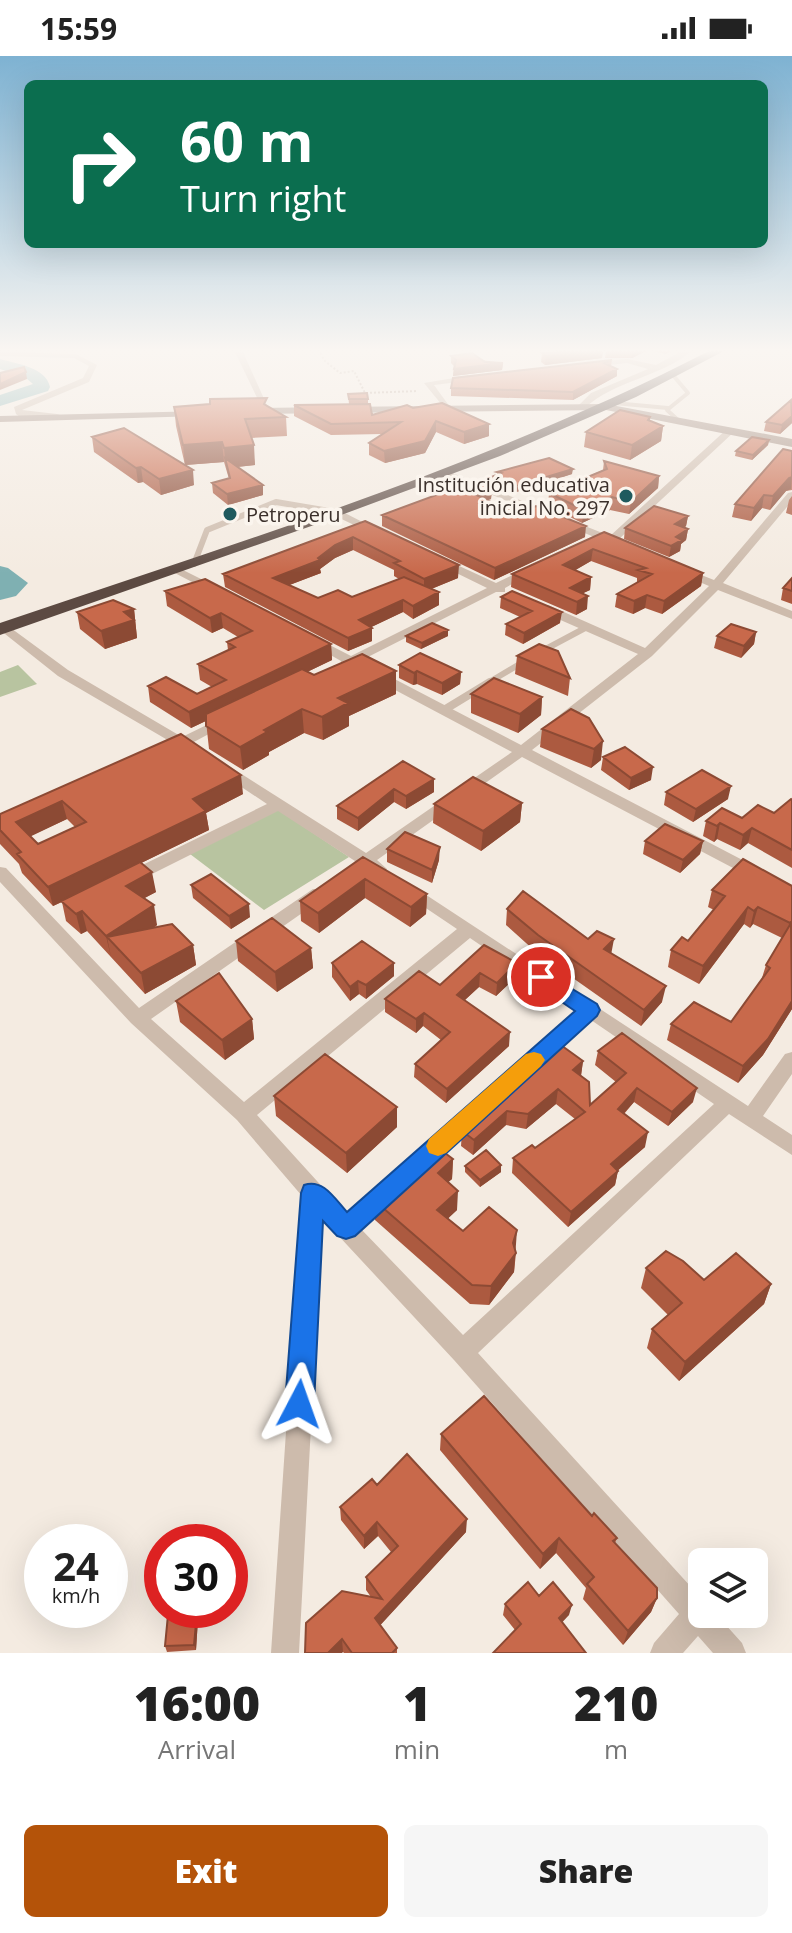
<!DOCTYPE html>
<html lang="en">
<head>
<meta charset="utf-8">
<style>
	body { margin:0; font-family:"Open Sans",sans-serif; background:#f6f6f6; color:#222; height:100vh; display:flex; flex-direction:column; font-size:30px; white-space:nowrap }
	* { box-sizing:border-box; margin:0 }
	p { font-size:26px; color:#767676 }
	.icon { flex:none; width:44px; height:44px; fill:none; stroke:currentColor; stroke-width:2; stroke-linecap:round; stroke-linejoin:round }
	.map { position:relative; height:1597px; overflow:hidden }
	.details { display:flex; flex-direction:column; background:#fff; flex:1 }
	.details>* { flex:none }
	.guide { position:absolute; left:24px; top:24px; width:744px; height:168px; border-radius:12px; box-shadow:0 8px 32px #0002; background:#0b6e4f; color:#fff; overflow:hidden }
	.tools { position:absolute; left:688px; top:1492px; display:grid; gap:16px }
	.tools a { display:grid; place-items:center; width:80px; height:80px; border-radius:12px; background:#fff; box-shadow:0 8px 32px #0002; font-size:40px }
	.speed { position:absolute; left:24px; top:1468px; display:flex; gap:16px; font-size:40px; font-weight:700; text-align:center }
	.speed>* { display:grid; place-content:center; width:104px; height:104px; border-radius:50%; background:#fff; box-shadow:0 8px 32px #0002; line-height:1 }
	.speed small { font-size:20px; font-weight:400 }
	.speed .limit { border:12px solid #d22; background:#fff; color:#111 }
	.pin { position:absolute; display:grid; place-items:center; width:68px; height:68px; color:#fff; margin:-34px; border:4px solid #fff; border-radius:50%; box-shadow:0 2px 8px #0007 }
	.me { position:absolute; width:88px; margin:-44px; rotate:4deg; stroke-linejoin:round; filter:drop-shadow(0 0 6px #0008) }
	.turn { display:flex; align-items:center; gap:28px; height:168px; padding:0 24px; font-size:36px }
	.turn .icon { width:104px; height:104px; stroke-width:2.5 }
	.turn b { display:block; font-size:56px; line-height:68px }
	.eta { display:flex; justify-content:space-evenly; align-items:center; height:136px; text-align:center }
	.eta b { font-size:48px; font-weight:800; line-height:56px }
	.cta { display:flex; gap:16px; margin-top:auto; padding:16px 24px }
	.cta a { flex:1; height:92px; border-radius:12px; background:#b45309; color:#fff; font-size:32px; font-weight:800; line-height:92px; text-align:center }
	.cta a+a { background:#f6f6f6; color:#222 }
	.status { display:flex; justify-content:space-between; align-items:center; height:56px; padding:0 40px; background:#fff; direction:ltr }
	.status svg { height:22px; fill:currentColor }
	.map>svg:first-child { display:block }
</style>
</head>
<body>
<div class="status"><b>15:59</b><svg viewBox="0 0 49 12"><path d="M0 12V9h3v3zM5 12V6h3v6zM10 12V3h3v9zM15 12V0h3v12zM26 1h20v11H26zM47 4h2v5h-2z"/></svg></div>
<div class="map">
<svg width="792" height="1597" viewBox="0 0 792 1597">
	<rect width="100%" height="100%" fill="#f4ebe1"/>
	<path fill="#b8c4a0" d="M18,609L37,628L0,641V616Z
		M274,751L349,801L264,854L190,798Z"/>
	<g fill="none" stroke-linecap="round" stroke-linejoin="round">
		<path fill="#7fb0b2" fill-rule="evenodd" d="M0,303C17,308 46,311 50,331L48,335L0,350V339L33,328L26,322L0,313Z
			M0,510L8,512L28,527L16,540L0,544Z"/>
		<path stroke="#b9a596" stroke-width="2" stroke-dasharray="2 2" stroke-linecap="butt" d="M318,294L325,305L340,317L354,315L365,337L418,335"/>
		<path stroke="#cdbbac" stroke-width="4" d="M672,318L688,337L667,354L679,365
			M614,347L668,352"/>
		<path stroke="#cdbbac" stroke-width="6" d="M194,508L207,474L276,446L335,456
			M542,595L587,571
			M486,628L523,606"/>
		<path stroke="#cdbbac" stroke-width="8" d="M444,654L490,626"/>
		<path fill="#cdbbac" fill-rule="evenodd" d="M234,294H242L270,356L263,354Z
			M684,294H693C662,321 615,324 585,352L578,350L591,337L648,313L627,307L591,311L588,307L627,303L656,309Z
			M0,296L76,298L97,309L89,326L22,354L57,358L60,359V363L20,361L16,358L14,351L83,322L89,310L74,302L0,300Z
			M472,319L475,320V324L434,329L450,351L446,354L424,327Z
			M727,373L735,375L618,484L621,487L616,490L439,417L447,415L610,480Z
			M792,436V445L723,527L792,555V563L718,534L652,600L532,694L792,830V843L522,701L377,804L387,813L385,817L379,818L366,812H355L353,808L355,805L278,755L136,826L130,827L122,822L124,818L267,748L219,716L217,713L219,710H229L366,797L512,696L350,610L340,611L341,605L306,585L308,582H316L351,600L487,532L434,506V502H442L496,527L527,512L537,514L505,532V536H496L360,605L521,689L638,598L540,555V549H548L645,592L709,530L678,517V513H686L714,524L788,437Z
			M331,454H339L382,476L373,478L331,458Z
			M177,511L221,533L223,535L217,539L213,537L173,516L171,514Z
			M4,567L68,614L182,681L221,662H231L233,665L192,687L198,692L196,695L170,693L168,690L171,686L58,620L0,574V568Z
			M0,811L6,812L139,952L313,833H325L327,837L325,841L151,963L244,1046L457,873L402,836L400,832L408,827L748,1050L785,998L792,996V1018L763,1060L792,1079V1099L729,1058L478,1297L702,1543V1558H716L742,1587L746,1597H713L698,1580L683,1597H650L654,1587L679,1558L454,1304L322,1162L299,1597H271L302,1140L237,1064L131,967L0,826ZM470,882L577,955L347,1158L257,1059ZM591,964L714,1048L463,1279L361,1173Z"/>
		<path fill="#a18a7d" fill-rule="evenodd" d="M606,348L792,383V391L606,354L248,358L242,355L248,352Z
			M204,355V359L200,360L0,366V360Z"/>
		<path fill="#5c4a42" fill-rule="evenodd" d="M711,294H726L636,341L500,400L317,468L0,579V567C240,486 486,410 711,294Z"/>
	</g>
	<path fill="#ac5a40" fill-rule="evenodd" d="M603,294L602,302L545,309L541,306L542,297Z
		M607,294H672L666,298L648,294L632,302H605L606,295Z
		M451,300L503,307L502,314L453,320L454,310L451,307Z
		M612,304L611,310L617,320L573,344L451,340V332Z
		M348,338L368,343V348H349Z
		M792,345V367L780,378L764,375L766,366Z
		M294,349L372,359L407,349L489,380L464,388L436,376L425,397L385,407L369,399V387L382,378L331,379L294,360Z
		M268,350L286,361L287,380L251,382L255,409L237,411L263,439L228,449L213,437L212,427L229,423L224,406L185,409L176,370L174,351Z
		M650,361V365L663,370L661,385L630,404L584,391L586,376Z
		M92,381L194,429L161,439L143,426L138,427L94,396Z
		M769,384L768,389L752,404L735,400L736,395Z
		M792,395V434L786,435L770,454L762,452L751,465L732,461L735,448Z
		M604,405L659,420L658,432L629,458L610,454L582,467L548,450L549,437L603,414Z
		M497,416L572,418L510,438L486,428L487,423L497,419Z
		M492,432L491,443L488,444L519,459L585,481L494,524L382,470V459Z
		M792,440V459L786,457L789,444Z
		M688,460L686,470L684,472L688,473L686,484L681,488L680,495L669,501L624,483L625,472Z
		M365,465L458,522L431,533L439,549L413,563L403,556L371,571L372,585L348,595L225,531L223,518ZM353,494L394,514V520L399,523L352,541L318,542L289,529L321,517L320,513L335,502Z
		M604,476L703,517L701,530L662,558L645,552L633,558L615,551L617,538L637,527V522L591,505L575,514L591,521L590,534L583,537L587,553L576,559L511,531L512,518Z
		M792,522V548L781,544L783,532Z
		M165,535L331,588L332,604L307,616L314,619L396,638L349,660V670L323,684L304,677L269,696V699L243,714L209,693L206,665L191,672L150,646L148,630L197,638L212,631L200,624L198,608L228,594L227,586L238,581L223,572L212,577L167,550Z
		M501,541L560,567L523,588L505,579L506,568L520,561L500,552Z
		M134,553L137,582L105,593L80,573L77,556Z
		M756,576L754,588L741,602L714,592L717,580Z
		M406,580H448L421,593L406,586Z
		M517,600L570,622L568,640L515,618Z
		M399,609L461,616L460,628L442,639L417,628L413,629L399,622Z
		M471,638L542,641L541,659L518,677L471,657Z
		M571,653L601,704L591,712L540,691L542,673Z
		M181,678L243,738L206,757L209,774L141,807L156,836L144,842L157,869L154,872L193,889L196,909L145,938L87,875L81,878L66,865L62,846L53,850L22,817L19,808L0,788V758ZM67,763L75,771L38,788L30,780Z
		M603,701L651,724L629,734L601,714Z
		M403,705L434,736L406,753L394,746L358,775L337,763V750Z
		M666,736L728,743L693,766L664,749Z
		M792,744V812L748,787L740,794L717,783L714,786L703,780L706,765L742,762L774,757Z
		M522,747L520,766L481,795L433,767L434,748Z
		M645,785H703L700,798L680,817L643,798Z
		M387,793L439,804L432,827L387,806Z
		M363,801L427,838L426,858L410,871L365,842L319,877L301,865L300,845Z
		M191,829L250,861L231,873L193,842Z
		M792,830V953L763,999L738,1027L667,984L671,968L731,966L761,925L766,909L782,882L753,868L750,872L744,868L699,928L668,911L671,894L688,885L714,854L708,851L712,834Z
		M507,853L588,883L611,897L662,946L641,970L536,896L506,869Z
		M236,885L311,892L313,912L277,936L238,905Z
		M484,889L517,907L516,921L496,940L479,931L465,944L509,990L446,1047L414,1021L415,1008L441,984L423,970L416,977L385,956V943L440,929Z
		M332,907H394V920L366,943L359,938L350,945L332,921Z
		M176,945L252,963L254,983L225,1004L180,966Z
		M598,995L693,1046L668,1070L634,1046L624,1058L645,1091L618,1114L615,1129L568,1171L512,1117L513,1102L535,1092L575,1063L556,1048L526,1073L506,1069L473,1099L461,1090L462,1075L463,1070L583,1005L581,1020L590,1049L616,1026L595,1009Z
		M274,1040L397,1051V1071L347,1117L276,1060Z
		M453,1103L452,1123L448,1126L457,1154L448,1162L463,1175L515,1193L516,1197L514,1216L489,1249L470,1248L375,1164V1145Z
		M501,1109V1116L480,1131L465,1116V1110Z
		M646,1212L704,1224L771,1228L764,1248L679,1325L647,1292L652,1273L668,1259L641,1232Z
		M441,1378L592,1460L617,1482L615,1487L657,1542L651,1556L623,1589L583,1543L586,1532L556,1497L540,1513L440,1394Z
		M377,1429L466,1476L380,1569L397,1592V1597H344L343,1596L305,1597L371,1541L366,1534V1521L391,1496L378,1480L364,1493L341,1464L340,1451Z
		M539,1540L569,1559L515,1574L503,1559L505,1548Z
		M198,1563L196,1594L167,1596L165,1590Z"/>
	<path fill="#8c4a34" d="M603,294L602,302L545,309L546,300Z
		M633,294H648L632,302Z
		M503,307L502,314L453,320L454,313Z
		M617,313V320L573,344V336Z
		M26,316L27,323L0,334V328Z
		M792,360V367L780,378L782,369Z
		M436,365V376L425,397L385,407L384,395Z
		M489,368V380L464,388V376Z
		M663,370L661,385L630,404L632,389Z
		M769,384L768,389L752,404L753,399Z
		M222,386L224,406L185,409L183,389Z
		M254,389L255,409L227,412L225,402L226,412L224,392Z
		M141,411L143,426L138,427L136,412Z
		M573,413L572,418L510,438V432Z
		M193,414L194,429L161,439L159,423Z
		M659,420L658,432L629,458L631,446Z
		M792,421L791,433L786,435L770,454L773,440L789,422Z
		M263,429V439L228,449L227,438Z
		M492,432L491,443L473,449L474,438Z
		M764,439L762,452L751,465L754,452Z
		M612,441L610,454L582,467L584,454Z
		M688,460L686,470L674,479L675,468Z
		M586,470L585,481L494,524L495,512Z
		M688,473L686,484L681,488L680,495L669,501L671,490L676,481Z
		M353,481V494L335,502L320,513L321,517L274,535L273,522L318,502L335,489Z
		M593,493L591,505L562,522L563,509Z
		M459,509L458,522L424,536V523Z
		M703,517L701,530L662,558L664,545Z
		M591,521L590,534L571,543L570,532Z
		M439,536V549L413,563V550Z
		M647,539L645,552L633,558L634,545Z
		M588,540L587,553L576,559L577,546Z
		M403,544V556L359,577V564Z
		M134,553L137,582L105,593L101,575L124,556Z
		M562,556L560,567L523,588L524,577Z
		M221,557L223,572L212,577L210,562Z
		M372,572V585L348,595V582Z
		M448,574V580L421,593L422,587Z
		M756,576L754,588L741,602L744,590Z
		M331,588L332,604L191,672L189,656Z
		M396,615V638L349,660V670L323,684L322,661L338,642Z
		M417,615V628L413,629L414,617Z
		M461,616L460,628L442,639V627Z
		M542,641L541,659L518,677L520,658Z
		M302,653L304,677L269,696V699L243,714L240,691L264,674Z
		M603,685L601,704L591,712L594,693Z
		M653,711L651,724L629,734L631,722Z
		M241,719L243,738L206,757L209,774L53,850L48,831L193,743Z
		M434,723V736L406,753V740Z
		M731,730L728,743L693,766L696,753Z
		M394,733V746L358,775V762Z
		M62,745L67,763L21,785L16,766Z
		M522,747L520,766L481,795L483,775Z
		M720,767L717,783L714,786L717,770Z
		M752,772L748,787L740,794L743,779Z
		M703,785L700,798L680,817L683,804Z
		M440,791L439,804L432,827V814Z
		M152,816L156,836L130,850L126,830Z
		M365,823V842L319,877L318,857Z
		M427,838L426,858L410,871L411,851Z
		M249,848L250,861L231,873L229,860Z
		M154,849L157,869L119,895L107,881L111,901L106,880Z
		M748,851L744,868L699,928L703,910Z
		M758,851L753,868L750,872L754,855Z
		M82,855L87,875L81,878L76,858Z
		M614,883L611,899L604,893Z
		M193,889L196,909L145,938L141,917Z
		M311,892L313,912L277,936L275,916Z
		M394,907V920L366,943V929Z
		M517,907L516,921L496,940L497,927Z
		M480,917L479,931L456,952L457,939Z
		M358,925L359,938L350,945V931Z
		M666,930L662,946L641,970L644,954Z
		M792,945V953L763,999L738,1027L743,1010Z
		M424,957L423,970L416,977V963Z
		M252,963L254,983L225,1004L222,984Z
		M510,976L509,990L446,1047L447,1033Z
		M583,1005L581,1019L571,1029L573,1014Z
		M637,1032L634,1046L615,1067L618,1053Z
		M697,1032L693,1046L668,1070L672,1056Z
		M558,1033L556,1048L526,1073L528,1058Z
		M397,1051V1071L347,1117L346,1097Z
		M507,1055L506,1069L473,1099L474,1084Z
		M648,1076L645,1091L608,1123L611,1108Z
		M453,1103L452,1123L437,1136L438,1117Z
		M501,1109V1116L480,1131V1124Z
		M618,1115L615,1129L568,1171L571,1156Z
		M458,1135L457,1154L437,1173V1154Z
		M517,1174L514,1216L489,1249L491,1230L513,1187Z
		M771,1228L764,1248L679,1325L685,1306Z
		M467,1463L466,1476L375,1575V1562Z
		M377,1466L378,1480L364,1493V1480Z
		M559,1482L556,1497L540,1513L543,1498Z
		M657,1542L651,1556L623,1589L628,1575Z
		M572,1549L569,1559L556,1573L559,1562Z
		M197,1557L198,1563L196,1594L194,1589Z
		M342,1583L343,1596L342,1597H328Z"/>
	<path fill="#c8694b" stroke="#8c4a34" stroke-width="2" fill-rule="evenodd" d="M600,294L546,300L542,297L596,294Z
		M472,297L485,306L503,307L454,313L456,304L451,300Z
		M612,304L604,307L617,313L573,336L451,332L453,322Z
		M24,311L26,316L0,328V317Z
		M367,337L368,343H349L348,338Z
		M267,342L264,348L286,361L245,363L254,389L224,392L222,386L183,389L174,351L210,348V343Z
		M791,344L792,360L782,369L766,366Z
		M442,347L489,368L464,376L436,365L425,385L384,395L369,387L401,366L331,368L294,349L370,348L372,359L407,349L413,352Z
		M620,354L650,361L648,364L663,370L632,389L586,376Z
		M124,372L193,414L159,423L141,411L136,412L92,381Z
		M752,381L769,384L753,399L736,395Z
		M783,393L792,395V421L789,422L773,440L764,439L754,452L735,448Z
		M225,402L263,429L227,438L212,427L230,422Z
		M549,402L573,413L510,432L487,423L501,417L497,416Z
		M604,405L659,420L631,446L612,441L584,454L549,437L607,413Z
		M474,425L492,432L474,438L519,459L536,450L586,470L495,512L382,459Z
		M654,450L688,460L675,468L688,473L676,481L682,484L671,490L625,472Z
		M365,465L459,509L424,523L394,507L400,505L353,481L335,489L318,502L320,504L273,522L318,542L338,534L352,541L404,521L439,536L413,550L403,544L359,564L372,572L348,582L223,518Z
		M604,476L703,517L664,545L647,539L634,545L617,538L652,518L638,514L646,512L593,493L563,509L591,521L570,532L588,540L577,546L512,518Z
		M792,522V535L783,532Z
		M205,523L331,588L189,656L148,630L166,621L197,638L226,624L198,608L235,591L227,586L252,575L221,557L210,562L165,535Z
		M512,535L562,556L524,577L506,568L532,555L501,541Z
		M113,544L134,553L124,556L134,564L101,575L77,556Z
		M432,567L448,574L422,587L406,580Z
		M731,568L756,576L744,590L717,580Z
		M539,588L558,595L570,622L517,600Z
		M420,597L461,616L442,627L417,615L414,617L399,609Z
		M362,598L396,615L338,642L348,647L322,661L302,653L264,674L267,676L240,691L206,670V658L302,613L314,619Z
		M494,622L542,641L520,658L471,638Z
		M571,653L589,662L603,685L594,693L542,673Z
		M181,678L241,719L193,743L206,755L48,831L17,798L21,796L0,774V758ZM62,745L86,766L38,788L16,766Z
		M625,691L653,711L631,722L603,701Z
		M403,705L434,723L406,740L394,733L358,762L337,750Z
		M702,714L731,730L696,753L666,736Z
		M473,721L522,747L483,775L434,748Z
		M791,743L792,744V794L752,772L743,779L720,767L717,770L706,765L722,752L742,762L758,749L774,757Z
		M665,768L703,785L683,804L645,785Z
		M405,776L440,791L432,814L387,793Z
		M363,801L427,838L411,851L365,823L318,857L300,845Z
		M743,803L792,830V865L790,867L758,851L754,855L748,851L703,910L671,894L682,881L688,885L725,840L712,834Z
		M140,806L152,816L126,830L154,849L106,880L82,855L76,858L61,845Z
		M211,818L249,848L229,860L191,829Z
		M523,835L588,883L597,875L614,883L604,893L666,930L644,954L538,879L507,853Z
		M272,862L311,892L275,916L236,885Z
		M791,867L792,945L768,983L743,1010L671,968L694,946L731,966L770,912L766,909Z
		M172,868L193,889L141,917L107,881Z
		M362,885L394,907L366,929L358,925L350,931L332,907Z
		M484,889L517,907L497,927L480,917L457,939L510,976L447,1033L415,1008L450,976L424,957L416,963L385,943L419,915L440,929Z
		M219,917L252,963L222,984L176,945Z
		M622,977L697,1032L672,1056L637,1032L618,1053L648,1076L611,1108L618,1115L571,1156L513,1102L532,1089L535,1092L585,1056L558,1033L528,1058L507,1055L474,1084L462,1075L466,1072L463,1070L558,987L583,1005L573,1014L589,1026L590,1049L626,1017L598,995Z
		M325,998L397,1051L346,1097L274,1040Z
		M437,1091L453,1103L438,1117L458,1135L437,1154L463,1175L489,1151L517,1174L513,1187L516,1197L491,1230L472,1229L375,1145Z
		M486,1094L501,1109L480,1124L465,1110Z
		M666,1195L683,1205L704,1224L736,1197L771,1228L685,1306L652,1273L682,1247L646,1212Z
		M484,1340L592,1460L594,1457L617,1482L613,1485L657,1532V1542L628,1575L587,1528L594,1521L559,1482L543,1498L441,1378Z
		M407,1398L467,1463L375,1562L397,1592L392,1597H352L342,1583L328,1597H305L306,1567L342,1535L382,1543L366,1521L398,1490L377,1466L364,1480L340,1451L372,1423L377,1429Z
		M528,1526L539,1540L553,1526L572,1549L559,1562L586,1597H493L521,1568L505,1548Z
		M197,1557L194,1589L165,1590L168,1559Z"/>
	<linearGradient id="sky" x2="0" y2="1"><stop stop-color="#7eb2d2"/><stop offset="0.57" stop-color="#faf6f2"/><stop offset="1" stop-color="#faf6f2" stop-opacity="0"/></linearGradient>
	<rect width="792" height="517" fill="url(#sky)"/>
	<path fill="#1a73e8" stroke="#114b97" stroke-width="2" d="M541,914L597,948L600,954L597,960L355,1180L346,1183L337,1180L323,1165L314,1348L309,1358L299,1362L289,1358L285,1348L301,1137L304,1129C323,1122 335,1143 347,1156L575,955L534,927L531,921L534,916Z"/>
	<path fill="#f59e0b" d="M534,996L541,998L545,1004L541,1010L446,1097L438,1100L429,1097L426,1090L429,1083L526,998Z"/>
	<g fill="#1f5a5e" stroke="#fbf5ee" stroke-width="3">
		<circle cx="626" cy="440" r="8"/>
		<circle cx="230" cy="458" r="8"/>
	</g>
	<g text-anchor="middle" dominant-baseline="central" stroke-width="7" stroke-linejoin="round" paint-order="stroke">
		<g font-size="20" fill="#3b302b" stroke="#fbf5ee" text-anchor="end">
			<text x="610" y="428">Institución educativa<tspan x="610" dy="23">inicial No. 297</tspan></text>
			<text x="246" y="458" text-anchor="start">Petroperu</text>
		</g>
	</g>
</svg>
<div class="tools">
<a><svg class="icon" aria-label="layers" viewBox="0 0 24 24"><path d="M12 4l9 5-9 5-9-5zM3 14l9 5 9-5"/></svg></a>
</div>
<div class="speed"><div>24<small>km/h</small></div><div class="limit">30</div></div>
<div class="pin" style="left:541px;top:921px;background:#d93025"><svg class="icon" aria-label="arrive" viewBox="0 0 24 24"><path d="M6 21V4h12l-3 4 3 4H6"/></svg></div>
<svg class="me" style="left:299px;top:1348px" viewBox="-20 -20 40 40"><path d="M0-17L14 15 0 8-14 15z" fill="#1a73e8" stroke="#fff" stroke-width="4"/></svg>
<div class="guide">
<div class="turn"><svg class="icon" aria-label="right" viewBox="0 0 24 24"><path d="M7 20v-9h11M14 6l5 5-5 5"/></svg><div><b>60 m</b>Turn right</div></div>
</div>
</div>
<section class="details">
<div class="eta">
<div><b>16:00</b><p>Arrival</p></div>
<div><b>1</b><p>min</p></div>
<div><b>210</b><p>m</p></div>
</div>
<div class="cta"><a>Exit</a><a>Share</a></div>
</section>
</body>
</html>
